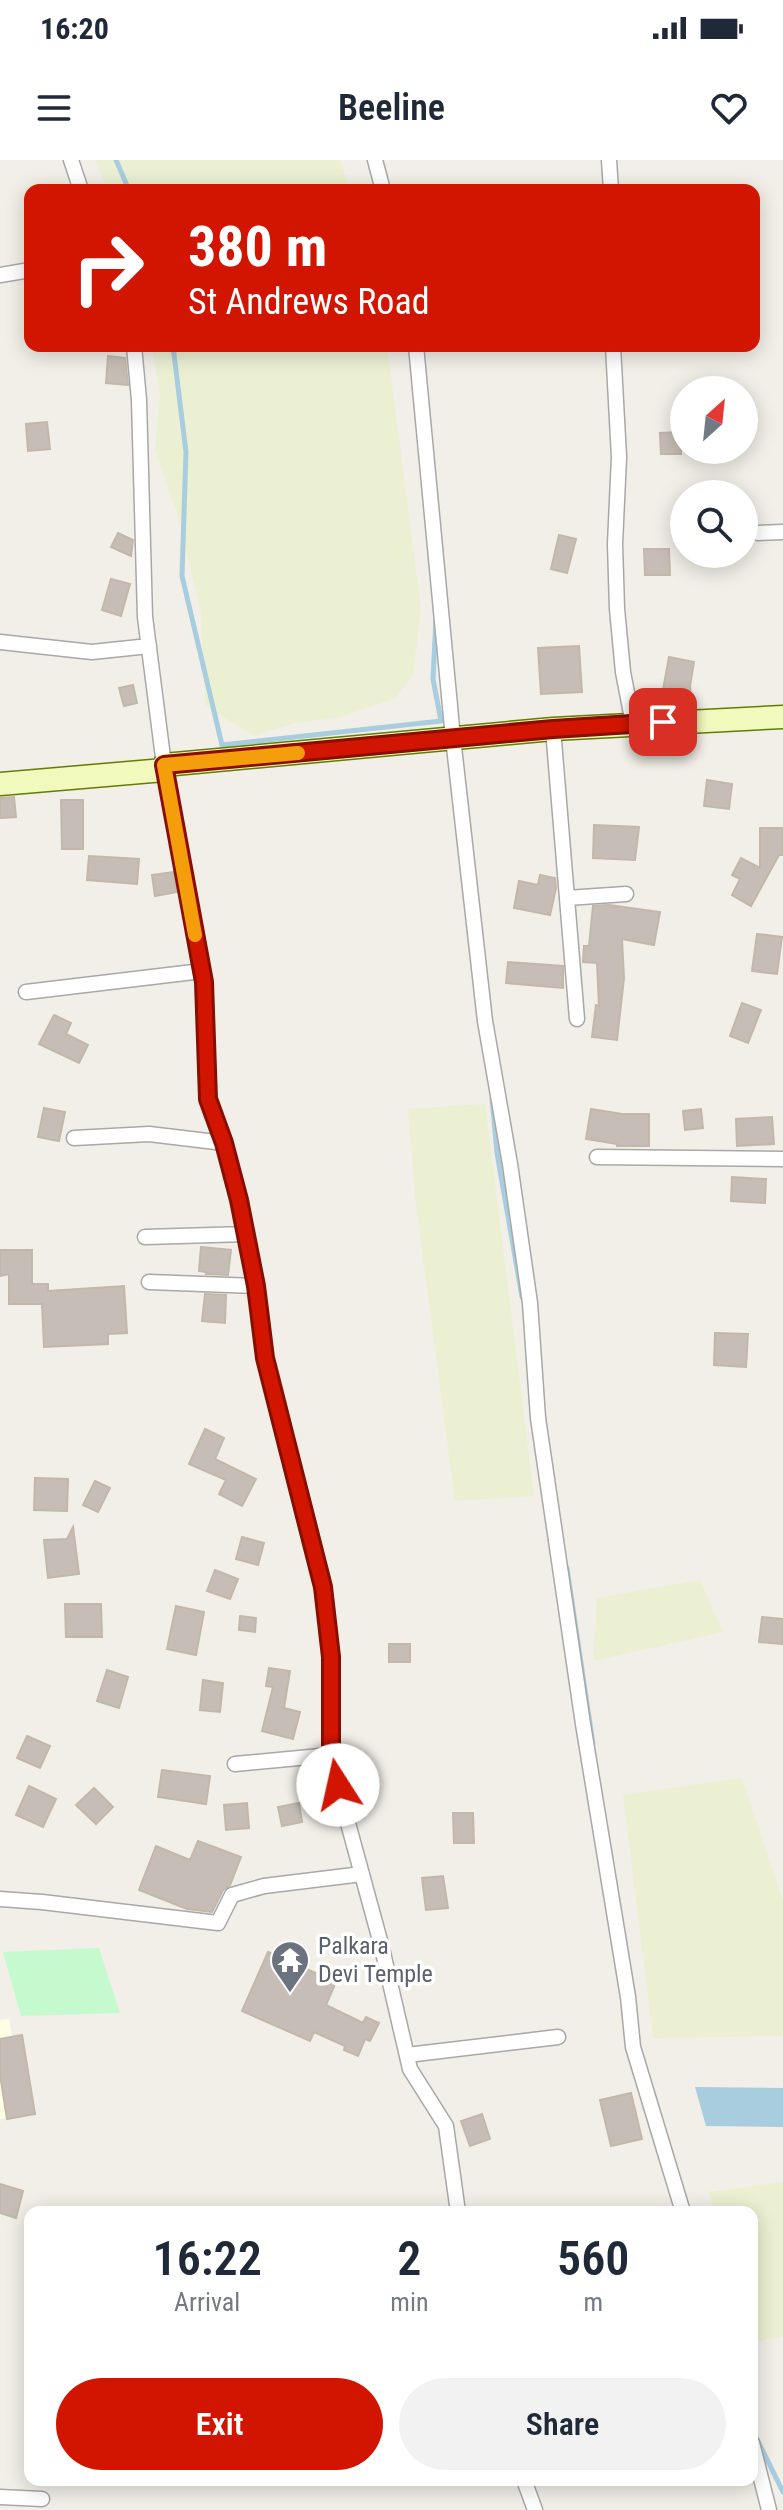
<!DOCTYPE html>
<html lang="en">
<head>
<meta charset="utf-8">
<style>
	body { margin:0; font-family:"Roboto Condensed",sans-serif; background:#f2f2f3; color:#1f2937; height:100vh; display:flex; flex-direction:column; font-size:30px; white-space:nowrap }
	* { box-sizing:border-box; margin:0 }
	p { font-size:26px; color:#747a83 }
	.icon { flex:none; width:44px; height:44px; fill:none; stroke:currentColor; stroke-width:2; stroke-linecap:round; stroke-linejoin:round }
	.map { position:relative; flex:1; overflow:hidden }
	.drawer { position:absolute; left:24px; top:2046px; width:734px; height:280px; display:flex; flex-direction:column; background:#fff; border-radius:16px; box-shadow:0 4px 20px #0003 }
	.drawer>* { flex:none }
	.hud { position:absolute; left:24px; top:24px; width:736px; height:168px; border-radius:16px; box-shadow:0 4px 20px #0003; background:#d21500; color:#fff; overflow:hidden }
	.needle { width:52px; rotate:27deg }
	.tools { position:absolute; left:670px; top:216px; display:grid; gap:16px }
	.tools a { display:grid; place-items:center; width:88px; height:88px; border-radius:50%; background:#fff; box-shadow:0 4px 20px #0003; font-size:40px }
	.pin { position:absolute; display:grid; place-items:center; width:68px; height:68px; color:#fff; margin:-34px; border-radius:16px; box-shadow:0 4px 12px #0006 }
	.me { position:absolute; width:88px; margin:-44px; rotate:350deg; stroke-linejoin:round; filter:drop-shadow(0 0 6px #0008) }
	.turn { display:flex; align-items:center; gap:28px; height:168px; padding:0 32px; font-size:36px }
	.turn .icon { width:104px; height:104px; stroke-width:2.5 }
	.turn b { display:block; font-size:56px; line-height:68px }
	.eta { display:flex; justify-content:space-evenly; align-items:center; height:136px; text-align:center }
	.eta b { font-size:48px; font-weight:600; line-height:56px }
	.primary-button { display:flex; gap:16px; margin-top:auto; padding:16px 32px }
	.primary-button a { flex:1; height:92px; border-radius:48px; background:#d21500; color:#fff; font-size:32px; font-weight:600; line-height:92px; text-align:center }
	.primary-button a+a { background:#f2f2f3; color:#1f2937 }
	.status { display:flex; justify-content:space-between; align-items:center; height:56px; padding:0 40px; background:#fff; direction:ltr }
	.status svg { height:22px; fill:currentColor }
	header { display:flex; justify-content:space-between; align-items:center; height:104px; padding:0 32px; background:#fff; font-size:36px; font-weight:600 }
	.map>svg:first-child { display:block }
</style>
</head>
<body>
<div class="status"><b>16:20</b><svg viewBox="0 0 49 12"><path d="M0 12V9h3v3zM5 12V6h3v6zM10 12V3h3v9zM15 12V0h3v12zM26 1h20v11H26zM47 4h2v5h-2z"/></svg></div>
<header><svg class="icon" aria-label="menu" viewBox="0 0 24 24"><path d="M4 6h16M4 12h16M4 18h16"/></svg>Beeline<svg class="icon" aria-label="heart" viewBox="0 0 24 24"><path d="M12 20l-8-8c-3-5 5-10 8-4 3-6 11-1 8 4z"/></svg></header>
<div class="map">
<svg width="783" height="2350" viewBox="0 0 783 2350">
	<rect width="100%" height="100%" fill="#f1efe7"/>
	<path fill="#fcffe3" d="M9,1859L25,1955L0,1959V1860Z"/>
	<path fill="#ebf0d3" d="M96,0H340L350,30H107Z
		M152,186H387L421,448L413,514L396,538L340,557L295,563L253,576L205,545L201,452L178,356L155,289L160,234Z
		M485,944L534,1336L455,1341L416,1044L408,949Z
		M700,1420L723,1472L593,1501L597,1438Z
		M742,1618L783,1741V1876L653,1878L623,1635Z
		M783,2022V2176L752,2183V2052H714L709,2032Z"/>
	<path fill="#c5facf" d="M99,1788L120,1853L21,1856L3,1792Z"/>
	<path fill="#a8cddf" d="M695,1927L783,1928V1967L706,1966Z"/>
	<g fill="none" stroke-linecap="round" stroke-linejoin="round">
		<path stroke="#a8cddf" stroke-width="5" d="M116,0L129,30
			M173,186L186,292L182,416L222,585L441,561L433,519L436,458
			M492,938L497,993L522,1137
			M567,1408L593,1584
			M752,2269L783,2332"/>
	</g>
	<path fill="#c6beb6" stroke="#c3b7a9" stroke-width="2" d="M108,196L125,198L128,225L106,223Z
		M47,262L50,289L28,291L26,264Z
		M680,272L681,294H661L660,273Z
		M118,373L133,380L131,396L111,387Z
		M559,375L576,379L567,413L551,409Z
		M644,389H669L670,415H645Z
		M111,419L130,424L121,456L102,450Z
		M579,486L582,532L541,534L538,488Z
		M669,497L694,502L690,526L691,540L662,535Z
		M133,525L137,543L124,546L119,528Z
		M707,620L732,624L729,649L704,646Z
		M14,637L16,657L0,658V638Z
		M61,640H83V689H62Z
		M594,665L639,667L635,700L593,698Z
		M760,668H783V695H779L751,746L732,735L740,719L732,715L741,698L760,708Z
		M89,696L139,699L137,724L87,720Z
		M173,712L177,732L155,736L152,715Z
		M540,715L555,718L556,728L550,755L514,748L519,721L538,725Z
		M609,745L660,752L654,785L622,779L624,818L617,880L592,877L596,845L599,846L597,803L583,802L584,786H589L593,746Z
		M757,774L782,777L777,814L752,811Z
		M508,802L563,806V828L506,823Z
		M742,843L761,850L748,883L730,876Z
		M54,855L71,863L66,874L88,885L79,903L39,884Z
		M44,948L65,952L59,981L38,977Z
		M591,949L622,954H649V986H617V984L586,979Z
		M701,949L703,968L685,970L683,951Z
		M772,957L774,984L737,986L736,959Z
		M732,1017L766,1019L765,1043L731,1041Z
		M201,1087L231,1090L228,1115L206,1114V1112L199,1111Z
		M0,1090H32V1124H48V1131L124,1126L127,1173L108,1174V1184L44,1187L42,1144H9V1114L0,1116Z
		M205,1134L226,1135L225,1163L202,1161Z
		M715,1173L748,1174L746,1207L714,1205Z
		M205,1269L224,1278L215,1299L256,1319L242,1346L219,1334L226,1320L189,1304Z
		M35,1318L68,1319L67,1351L34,1350Z
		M95,1321L110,1328L98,1352L83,1345Z
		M73,1367L79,1414L48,1418L44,1380L67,1379Z
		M242,1377L264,1383L258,1405L236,1399Z
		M215,1410L238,1419L230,1439L207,1431Z
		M65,1444H101L102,1477H66Z
		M176,1446L204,1452L196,1495L167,1489Z
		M240,1456L256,1458L255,1472L239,1470Z
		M762,1457L783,1459V1484L759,1482Z
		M389,1484H410V1502H389Z
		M269,1508L290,1511L284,1548L300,1552L293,1579L262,1571L273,1527L266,1526Z
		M107,1510L128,1517L119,1548L97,1541Z
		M203,1520L223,1523L220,1552L200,1550Z
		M27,1576L50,1586L40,1608L17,1598Z
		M162,1610L210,1616L206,1644L158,1637Z
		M29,1626L56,1639L43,1667L16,1655Z
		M94,1628L113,1647L96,1664L76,1645Z
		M247,1643L249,1668L226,1670L224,1645Z
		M299,1643L302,1662L282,1666L278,1647Z
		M453,1653H473L474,1683H454Z
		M198,1681L241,1697L230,1725L223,1730L212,1752L187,1749L139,1730L156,1686L190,1700Z
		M443,1716L448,1748L426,1750L422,1718Z
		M268,1792L336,1822L326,1845L363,1863L366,1857L379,1863L370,1881L365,1879L358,1896L344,1890L345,1886L314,1872L310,1881L242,1851Z
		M22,1875L35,1954L7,1959L0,1915V1879Z
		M631,1933L642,1979L611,1986L600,1940Z
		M482,1954L490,1979L470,1986L461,1961Z
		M0,2024L23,2031L16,2058L0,2053Z"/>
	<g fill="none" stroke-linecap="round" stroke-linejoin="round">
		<defs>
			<path id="minor" d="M71,0L81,30
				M375,0L383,30
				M609,0L611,30
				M0,115L30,110
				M134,186L139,240L145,457L164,605
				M416,186L453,578L485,861L510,1004L530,1143L538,1258L583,1564L628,1837L633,1887L683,2052
				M613,186L619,297L615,384L617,449L623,512L633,564
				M758,373L783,372
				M0,482L92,492L149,486
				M553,569L577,859
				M164,610L204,822L208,939L224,983L239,1040L256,1126L265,1198L323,1427L331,1497V1601L381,1784L410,1909L446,1966L458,2052
				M567,738L626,734
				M26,832L202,811
				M74,978L149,974L224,983
				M597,997L783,999
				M145,1077L246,1074
				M149,1122L256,1126
				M235,1604L331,1595
				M0,1739L42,1742L218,1763L232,1735L264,1726L362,1714
				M407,1895L558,1877
				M752,2283L769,2350
				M524,2320L535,2350
				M0,2337L42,2339"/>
			<path id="secondary" d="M0,624L164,610V605L553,569L783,557"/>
		</defs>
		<use href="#minor" stroke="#a8a8a8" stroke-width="17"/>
		<use href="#secondary" stroke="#637c04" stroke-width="25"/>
		<use href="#minor" stroke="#fff" stroke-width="14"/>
		<use href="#secondary" stroke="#f1fabc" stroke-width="22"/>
	</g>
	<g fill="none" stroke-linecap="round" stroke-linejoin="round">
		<defs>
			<path id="route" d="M338,1625L331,1601V1497L323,1427L265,1198L256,1126L239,1040L224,983L208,939L204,822L164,605L553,569L663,562"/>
		</defs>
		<use href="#route" stroke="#880e00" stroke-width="20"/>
		<use href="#route" stroke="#d21500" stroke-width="14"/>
		<path stroke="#f59e0b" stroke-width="14" d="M195,775L164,605L298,593"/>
	</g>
	<defs>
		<symbol id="temple-pin" viewBox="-11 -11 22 30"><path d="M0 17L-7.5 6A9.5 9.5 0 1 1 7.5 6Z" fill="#6b7280" stroke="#fff"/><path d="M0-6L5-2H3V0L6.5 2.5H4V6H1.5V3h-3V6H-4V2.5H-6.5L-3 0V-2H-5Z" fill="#fff"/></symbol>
	</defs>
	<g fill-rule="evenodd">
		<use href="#temple-pin" x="268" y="1778" width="44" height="60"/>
	</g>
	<g text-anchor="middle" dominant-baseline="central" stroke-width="7" stroke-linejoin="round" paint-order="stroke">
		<g font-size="24" fill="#5b616d" stroke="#fff" text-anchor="start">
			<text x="318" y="1786">Palkara<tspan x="318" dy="28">Devi Temple</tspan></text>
		</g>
	</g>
</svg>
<div class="tools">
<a><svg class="needle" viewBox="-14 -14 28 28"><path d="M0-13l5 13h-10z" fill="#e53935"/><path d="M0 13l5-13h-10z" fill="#747a83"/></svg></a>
<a><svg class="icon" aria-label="search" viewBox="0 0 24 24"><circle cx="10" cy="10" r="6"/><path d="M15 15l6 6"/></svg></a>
</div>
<div class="pin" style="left:663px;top:562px;background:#d93025"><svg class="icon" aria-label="arrive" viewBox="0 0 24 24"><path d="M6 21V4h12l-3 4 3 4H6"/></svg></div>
<svg class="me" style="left:338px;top:1625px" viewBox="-20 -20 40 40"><circle r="19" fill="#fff"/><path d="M0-13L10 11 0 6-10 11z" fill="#d21500"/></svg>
<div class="hud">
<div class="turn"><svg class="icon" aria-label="right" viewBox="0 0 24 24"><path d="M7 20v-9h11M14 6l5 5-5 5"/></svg><div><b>380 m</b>St Andrews Road</div></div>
</div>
<section class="drawer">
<div class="eta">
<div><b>16:22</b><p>Arrival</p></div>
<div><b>2</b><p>min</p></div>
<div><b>560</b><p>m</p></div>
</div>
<div class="primary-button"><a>Exit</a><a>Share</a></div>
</section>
</div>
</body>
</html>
